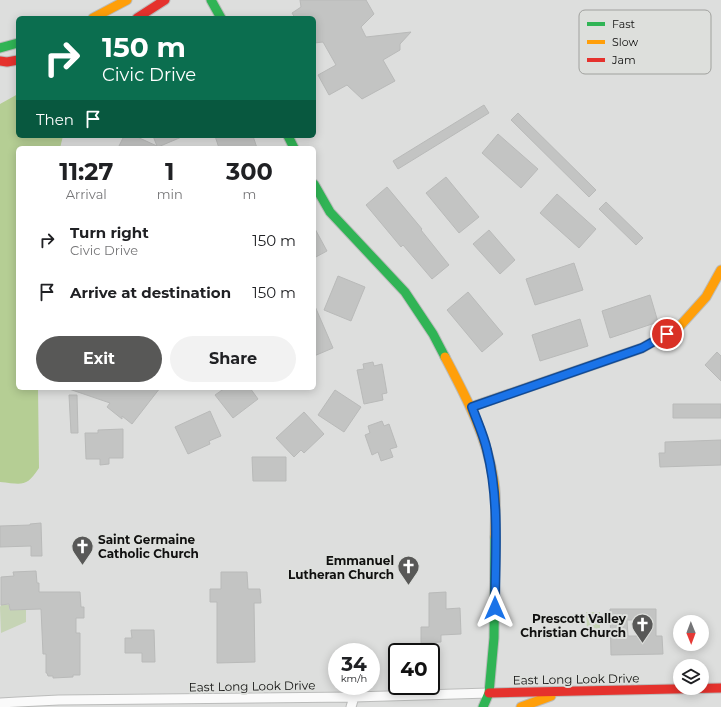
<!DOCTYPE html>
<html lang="en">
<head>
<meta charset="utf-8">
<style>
	body { margin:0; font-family:Montserrat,sans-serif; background:#f2f2f2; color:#202124; height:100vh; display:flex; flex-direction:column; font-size:15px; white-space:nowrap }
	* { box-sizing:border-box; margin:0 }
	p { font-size:13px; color:#757577 }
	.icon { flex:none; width:22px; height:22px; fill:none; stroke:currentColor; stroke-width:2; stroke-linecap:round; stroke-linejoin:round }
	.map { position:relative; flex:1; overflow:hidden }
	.side { position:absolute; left:16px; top:146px; width:300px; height:244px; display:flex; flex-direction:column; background:#fff; border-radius:6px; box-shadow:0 2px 10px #0003 }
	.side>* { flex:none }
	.top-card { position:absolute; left:16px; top:16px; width:300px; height:122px; border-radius:6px; box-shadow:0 2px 10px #0003; background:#0b6e4f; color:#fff; overflow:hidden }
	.needle { width:26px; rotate:179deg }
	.fabs { position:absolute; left:673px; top:615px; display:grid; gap:8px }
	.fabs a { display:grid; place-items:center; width:36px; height:36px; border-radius:50%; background:#fff; box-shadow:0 2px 10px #0003; font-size:20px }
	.speed { position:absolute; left:328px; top:643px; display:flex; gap:8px; font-size:20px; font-weight:700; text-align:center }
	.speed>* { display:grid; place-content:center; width:52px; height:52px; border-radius:50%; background:#fff; box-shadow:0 2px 10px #0003; line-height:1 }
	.speed small { font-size:10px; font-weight:400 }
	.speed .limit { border:2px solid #111; border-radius:6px; background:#fff; color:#111 }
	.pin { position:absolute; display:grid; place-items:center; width:34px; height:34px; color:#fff; margin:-17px; border:2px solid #fff; border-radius:50%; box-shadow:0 1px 4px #0007 }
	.me { position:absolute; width:44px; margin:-22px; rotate:0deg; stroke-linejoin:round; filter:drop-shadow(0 0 3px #0008) }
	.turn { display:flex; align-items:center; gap:14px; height:84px; padding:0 20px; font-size:18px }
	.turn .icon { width:52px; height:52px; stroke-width:2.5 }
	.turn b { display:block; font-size:28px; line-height:34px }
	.then { display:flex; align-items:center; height:38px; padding:0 20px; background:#0003; gap:8px; font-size:15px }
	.eta { display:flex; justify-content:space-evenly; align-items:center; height:68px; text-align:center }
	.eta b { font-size:24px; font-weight:700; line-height:28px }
	.action { display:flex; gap:8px; margin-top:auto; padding:8px 20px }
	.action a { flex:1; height:46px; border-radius:24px; background:#585857; color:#fff; font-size:16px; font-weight:700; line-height:46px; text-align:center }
	.action a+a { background:#f2f2f2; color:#202124 }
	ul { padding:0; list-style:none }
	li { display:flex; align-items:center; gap:12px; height:52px; padding:0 20px }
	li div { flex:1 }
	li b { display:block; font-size:15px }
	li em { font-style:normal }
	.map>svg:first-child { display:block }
</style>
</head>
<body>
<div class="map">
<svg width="721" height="707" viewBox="0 0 721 707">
	<rect width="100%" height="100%" fill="#dddedd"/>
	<path fill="#c6d4b5" d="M1,605H9V610H26V622L1,633L0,607Z
		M586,612H600V629L587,630Z"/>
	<path fill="#b5ce94" d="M18,94V136H63L60,148H18V388H38L39,468C26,488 22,484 0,482V104Z"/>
	<path fill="#c3c4c3" stroke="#b9bab9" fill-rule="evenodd" d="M300,0H366L374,14L361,27L366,37L411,32L400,44V50L383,60L395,81L362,99L347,85L329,95L318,75L336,65L323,42L314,43V18H295L292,13L301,7Z
		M484,105L489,113L398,169L393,161Z
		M518,113L596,190L589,197L511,120Z
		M498,134L538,169L521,188L482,153Z
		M124,136H135L157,146L153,136H184L158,147L160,148H118Z
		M215,136H253L257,148H219Z
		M446,177L479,217L459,233L426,193Z
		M387,187L422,229L421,230L449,265L432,279L403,245L401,247L366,205Z
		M557,194L596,229L579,248L540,213Z
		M606,202L643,238L636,245L599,209Z
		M314,227L327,251L314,258Z
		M489,230L515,260L500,274L473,244Z
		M574,263L583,290L535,305L526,279Z
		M338,276L365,287L351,321L324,310Z
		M468,292L503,334L482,352L447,310Z
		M650,295L658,322L610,338L602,311Z
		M314,304L333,348L314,356Z
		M580,319L588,346L540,361L532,335Z
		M717,352L721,356V381L705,365Z
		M373,362L374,366L382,364L387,393L382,394L383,400L364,404L357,370L364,369L363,364Z
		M70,388H160L132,424L122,416V419L107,407L110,403L69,389Z
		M225,388H250L258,399L233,418L215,395Z
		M335,390L361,407L344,432L318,415Z
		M69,395H77L78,433H71Z
		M673,404H721V418H673Z
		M210,411L221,436L209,441L210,444L188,454L175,427Z
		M304,412L324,434L304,453L301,450L294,457L276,438Z
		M382,421L384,426L389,424L397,447L390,449L393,457L381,461L378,452L372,455L365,435L370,433L368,426Z
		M123,429V458H109V464L100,465V459H86L85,433H98V430Z
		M721,440V465L660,467L659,453H665V442Z
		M252,457H286V481H253Z
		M41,523L42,556H31V546L0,547V526L30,525V524Z
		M36,571L37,583H39V592H80L81,607H84V618H76V633H80V675H73V677L53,678V676H48L47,673H46V654H43L41,609L10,610L9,604L1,605V577L14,576L13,572Z
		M221,572H247L248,589H260L261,603H254L255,662L217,663V602H210V589H221Z
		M446,592V609L460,608L461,634L441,635V642L421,643V627H429V593Z
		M610,609H656V636H662L663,654L611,655ZM627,620H642V636H628Z
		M131,630H154L155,662H142V653H125V638H132Z"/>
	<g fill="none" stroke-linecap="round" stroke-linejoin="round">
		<defs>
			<path id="street" d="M0,703L18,702L59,700L354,697L489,693
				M351,707L354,697"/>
			<path id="fast" d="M211,0L221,18
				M0,48L18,43
				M288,136L294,148
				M314,184L330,212L405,292L433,334L445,357
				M483,707L489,693L494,638L495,537"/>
			<path id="slow" d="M93,18L127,0
				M445,357C466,397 487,436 494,482C497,500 495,519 495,537
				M471,407L642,348L679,327L706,297L721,270
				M521,707L551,696"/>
			<path id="jam" d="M137,18L165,0
				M0,61L7,62L18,60
				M489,693L721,688"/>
		</defs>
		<use href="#street" stroke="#bbbcbb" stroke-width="11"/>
		<use href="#fast" stroke="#bbbcbb" stroke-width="11"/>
		<use href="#slow" stroke="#bbbcbb" stroke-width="11"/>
		<use href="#jam" stroke="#bbbcbb" stroke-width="11"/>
		<use href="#street" stroke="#fafafa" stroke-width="9"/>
		<use href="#fast" stroke="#30b455" stroke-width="9"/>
		<use href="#slow" stroke="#ff9f0a" stroke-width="9"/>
		<use href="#jam" stroke="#e5322d" stroke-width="9"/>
	</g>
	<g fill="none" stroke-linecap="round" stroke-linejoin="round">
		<defs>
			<path id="route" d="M495,608C495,556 500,501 487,450C484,436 477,421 472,407L642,348L667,334"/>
		</defs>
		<use href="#route" stroke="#114b97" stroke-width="10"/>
		<use href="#route" stroke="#1a73e8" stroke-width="7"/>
	</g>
	<defs>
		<symbol id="church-pin" viewBox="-11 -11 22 30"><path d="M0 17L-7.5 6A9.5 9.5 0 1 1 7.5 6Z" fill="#585857" stroke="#dddfdc"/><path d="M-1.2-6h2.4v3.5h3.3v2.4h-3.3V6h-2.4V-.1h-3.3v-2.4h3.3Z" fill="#fff"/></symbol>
	</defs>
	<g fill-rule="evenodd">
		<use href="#church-pin" x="70" y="534" width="25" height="34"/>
		<use href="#church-pin" x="396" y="554" width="25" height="34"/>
		<use href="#church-pin" x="630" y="612" width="25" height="34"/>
	</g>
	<g text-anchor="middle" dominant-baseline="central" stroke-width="4" stroke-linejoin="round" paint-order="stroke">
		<g font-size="12" font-weight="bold" fill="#10100f" stroke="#dddfdc" text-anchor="end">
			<text x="98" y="539" text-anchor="start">Saint Germaine<tspan x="98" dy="14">Catholic Church</tspan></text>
			<text x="394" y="560">Emmanuel<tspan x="394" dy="14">Lutheran Church</tspan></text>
			<text x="626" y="618">Prescott Valley<tspan x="626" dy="14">Christian Church</tspan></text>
		</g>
		<g font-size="12" fill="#10100f" stroke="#dddfdc">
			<text transform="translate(576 679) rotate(-1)">East Long Look Drive</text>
			<text transform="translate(252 686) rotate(-1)">East Long Look Drive</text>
		</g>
	</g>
	<rect x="579" y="10" width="132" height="64" rx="6" fill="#dddfdc" stroke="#a0a19e" stroke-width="1"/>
	<rect x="587" y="22" width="18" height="4" fill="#30b455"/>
	<rect x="587" y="40" width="18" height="4" fill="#ff9f0a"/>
	<rect x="587" y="58" width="18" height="4" fill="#e5322d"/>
	<g font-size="11" fill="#10100f">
		<text x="612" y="28">Fast</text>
		<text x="612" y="46">Slow</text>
		<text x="612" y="64">Jam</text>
	</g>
</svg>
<div class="fabs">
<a><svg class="needle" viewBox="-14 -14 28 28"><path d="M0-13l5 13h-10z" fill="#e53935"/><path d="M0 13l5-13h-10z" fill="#757577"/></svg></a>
<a><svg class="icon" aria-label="layers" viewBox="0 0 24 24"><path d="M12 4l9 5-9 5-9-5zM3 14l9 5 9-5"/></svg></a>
</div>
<div class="speed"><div>34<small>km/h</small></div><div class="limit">40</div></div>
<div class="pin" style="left:667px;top:334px;background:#d93025"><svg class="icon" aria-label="arrive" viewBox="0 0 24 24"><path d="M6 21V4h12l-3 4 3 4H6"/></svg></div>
<svg class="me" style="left:495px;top:608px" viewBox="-20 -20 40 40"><path d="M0-17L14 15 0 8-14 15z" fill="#1a73e8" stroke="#fff" stroke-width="4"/></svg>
<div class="top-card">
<div class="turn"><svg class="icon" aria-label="right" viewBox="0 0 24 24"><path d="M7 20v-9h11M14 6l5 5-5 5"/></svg><div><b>150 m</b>Civic Drive</div></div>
<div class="then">Then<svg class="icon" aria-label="arrive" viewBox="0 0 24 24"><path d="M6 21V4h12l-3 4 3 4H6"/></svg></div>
</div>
<section class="side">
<div class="eta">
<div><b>11:27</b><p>Arrival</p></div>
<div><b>1</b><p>min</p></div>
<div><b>300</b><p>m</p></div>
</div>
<ul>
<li><svg class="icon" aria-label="right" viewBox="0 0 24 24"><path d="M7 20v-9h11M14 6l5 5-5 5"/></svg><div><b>Turn right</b><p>Civic Drive</p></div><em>150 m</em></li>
<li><svg class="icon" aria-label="arrive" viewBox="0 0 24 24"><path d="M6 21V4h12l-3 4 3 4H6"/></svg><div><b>Arrive at destination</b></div><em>150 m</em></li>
</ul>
<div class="action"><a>Exit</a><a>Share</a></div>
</section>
</div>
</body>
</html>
